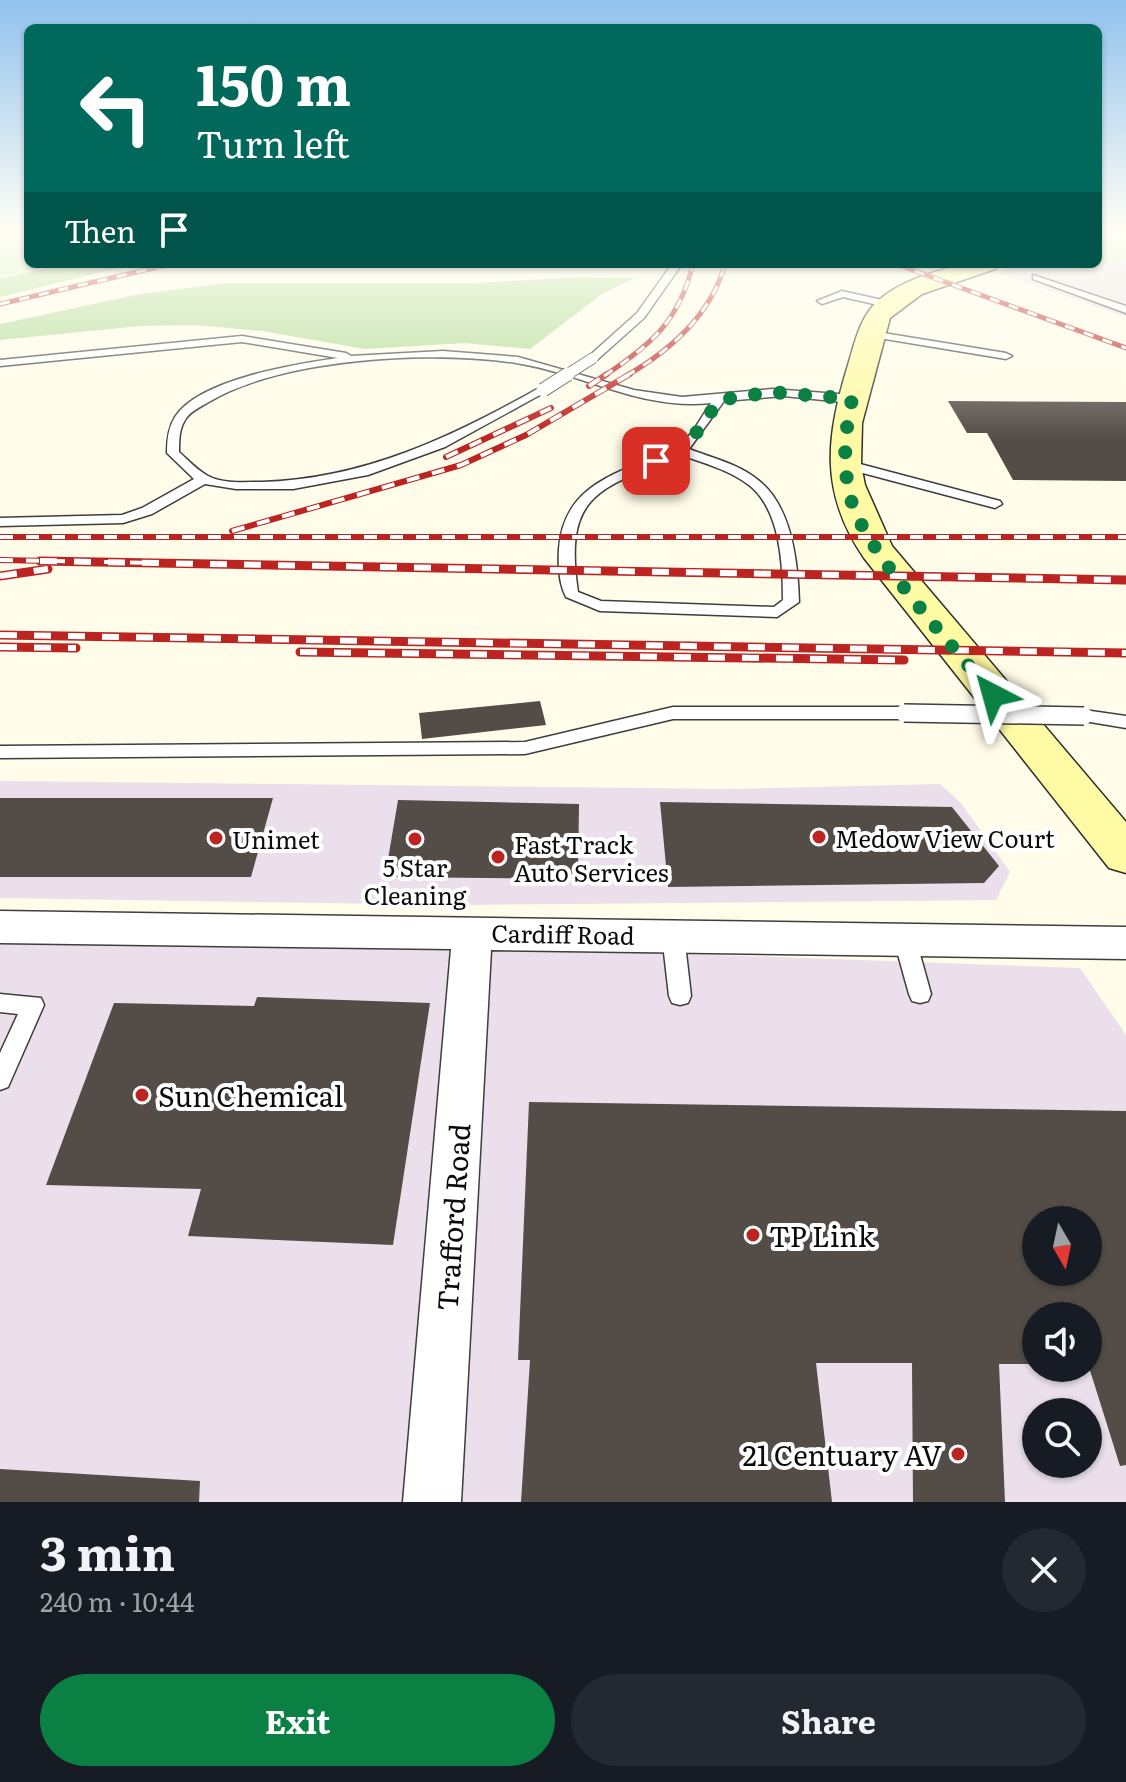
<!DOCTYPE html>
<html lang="en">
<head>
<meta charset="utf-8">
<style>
	body { margin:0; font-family:Literata,serif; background:#242831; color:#f1f3f6; height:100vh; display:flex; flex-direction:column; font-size:30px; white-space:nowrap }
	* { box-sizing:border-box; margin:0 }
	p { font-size:26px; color:#9ea1a6 }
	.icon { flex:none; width:44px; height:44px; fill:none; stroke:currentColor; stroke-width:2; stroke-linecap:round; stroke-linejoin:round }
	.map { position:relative; height:1502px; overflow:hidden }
	.side { display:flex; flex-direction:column; background:#171b24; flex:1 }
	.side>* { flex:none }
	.guide { position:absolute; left:24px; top:24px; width:1078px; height:244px; border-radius:12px; box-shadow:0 2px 6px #0004; background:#00695c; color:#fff; overflow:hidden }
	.needle { width:52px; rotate:171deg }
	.fabs { position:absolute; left:1022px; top:1206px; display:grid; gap:16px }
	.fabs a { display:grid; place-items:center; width:80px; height:80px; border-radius:50%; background:#171b24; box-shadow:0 2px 6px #0004; font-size:40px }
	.pin { position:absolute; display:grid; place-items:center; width:68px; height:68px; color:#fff; margin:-34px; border-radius:16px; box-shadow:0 4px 12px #0006 }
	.me { position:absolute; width:88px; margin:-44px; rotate:321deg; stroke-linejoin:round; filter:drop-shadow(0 0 6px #0008) }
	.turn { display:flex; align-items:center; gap:28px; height:168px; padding:0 40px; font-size:36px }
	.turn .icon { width:104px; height:104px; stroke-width:2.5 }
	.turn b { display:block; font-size:56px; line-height:68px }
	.then { display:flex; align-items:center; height:76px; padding:0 40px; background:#0003; gap:16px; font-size:30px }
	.round { display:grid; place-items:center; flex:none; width:84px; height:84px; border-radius:42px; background:#242831 }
	.head { display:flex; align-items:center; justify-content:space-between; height:136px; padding:0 40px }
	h1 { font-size:48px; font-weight:700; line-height:60px }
	.action { display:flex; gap:16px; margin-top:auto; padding:16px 40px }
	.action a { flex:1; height:92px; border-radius:48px; background:#0b8043; color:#fff; font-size:32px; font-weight:700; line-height:92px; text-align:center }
	.action a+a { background:#242831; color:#f1f3f6 }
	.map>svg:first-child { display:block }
</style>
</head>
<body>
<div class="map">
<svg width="1126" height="1502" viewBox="0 0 1126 1502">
	<rect width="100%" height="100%" fill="#fffce9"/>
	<path fill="#eadfeb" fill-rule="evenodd" d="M1126,239V317L998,273L1025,264H1098V241Z
		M0,781L728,789L940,784L961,803L1010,872L996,900L458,905L0,898Z
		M0,934L441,945L1080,968L1126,1035V1502H0ZM1036,1220H1088V1272H1036ZM1036,1316H1088V1368H1036ZM1036,1412H1088V1464H1036Z"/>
	<path fill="#cce9b3" d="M0,230H28V264H62L0,276Z
		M1126,239V258L1084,270L1063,264H1098V241Z"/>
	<path fill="#aeda92" d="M68,264H135L0,297V278Z
		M583,277L635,278L602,294L530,349L465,343L365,349L262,331L196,325L140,326L0,340V324L140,294L227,283H473Z"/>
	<path fill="#544d47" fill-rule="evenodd" d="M948,401L1126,402V481L1013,480L987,433H967Z
		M540,701L546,725L422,739L419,713Z
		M0,798H273L251,877H0Z
		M398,800L579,804L578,879L385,877Z
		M660,802L952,807L999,866L984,883L668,887Z
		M257,997L430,1003L393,1245L188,1236L201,1189L46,1185L114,1003L254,1006Z
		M529,1102L1126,1111V1465L1120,1466L1088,1364V1316H1036V1364H999L1005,1502H913L912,1363H816L832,1502H521L530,1360H518ZM1036,1220H1088V1272H1036Z
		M0,1469L200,1481L199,1502H0Z"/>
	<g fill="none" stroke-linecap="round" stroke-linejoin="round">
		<defs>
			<path id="lane" d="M672,264H682L644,318L597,360H589V356L637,313Z
				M1033,275L1126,306V313L1033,279Z
				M842,291L891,302L892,304L887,307L843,297L822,304L817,301Z
				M871,331L1006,353L1012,356L1006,359L867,336V332Z
				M242,336L346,353L351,356L443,351L518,357L634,390L682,397L772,389L852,395L858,399L852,403L784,396L724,401L689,449C712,458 739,464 758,480C792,506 798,563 799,602L777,617L600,611L566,597C559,584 558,564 559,549C563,493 603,478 648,459C657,455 669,452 677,447C692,437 701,417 711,403C642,411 582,373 516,363C431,350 281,358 207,403C200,407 192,411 187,417C179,427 179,440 179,452C188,460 197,470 208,476C223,484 245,482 262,482C364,479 452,437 539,388L549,390L445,447L368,475L293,489H236L205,484L152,514L123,523L0,526V518L122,515L142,508L194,479L167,453C167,440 168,428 175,417C199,379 297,364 338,358L242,342L0,366V360ZM681,455C704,463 729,470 749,485C780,509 783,564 783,600L774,607L601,601L578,592C563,492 600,489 681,455Z
				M845,460L1000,501L1002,504L995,508L840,467V461Z
				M673,707H904L913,713L904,719H673L525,754L0,758V746L525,742Z
				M1084,710L1126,716V728L1078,720L1075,716L1078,712Z
				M673,926L680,929L684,935L691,996L688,1003L680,1005L672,1003L669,996L662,935L666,929Z
				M905,931L913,934L916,940L931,994L928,1001L920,1003L912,1001L909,994L894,940L897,934Z
				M0,994L41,998L44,1005L8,1087L0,1090V1053L18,1014L0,1012Z"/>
			<path id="street" d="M0,911L1126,927V959L491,950L461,1502H403L451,949L0,943Z"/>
			<path id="secondary" d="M963,264H999L995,269L922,294L890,318L862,423L861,465L865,485L892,546L1126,822V873L1109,868L864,558C819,492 826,437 848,365C855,342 860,316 879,300C902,280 934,272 963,264Z"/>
		</defs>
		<use href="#lane" stroke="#3e3e3e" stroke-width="3"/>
		<use href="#street" stroke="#3e3e3e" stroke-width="3"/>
		<use href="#secondary" stroke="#2d2d2d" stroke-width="3"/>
		<use href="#lane" fill="#fff" fill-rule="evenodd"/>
		<use href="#street" fill="#fff" fill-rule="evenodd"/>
		<use href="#secondary" fill="#fffaa4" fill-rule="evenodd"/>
		<defs>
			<path id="rail-far2" d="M896,264L1126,348
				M0,304L171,264
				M604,376C652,344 679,321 693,264
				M626,376C671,350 711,315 725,264"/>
			<path id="rail-far1" d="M589,386L607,374
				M446,457L551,408
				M232,531L461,465L526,435L630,374
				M0,537H1126
				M0,560L153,563"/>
			<path id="rail" d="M40,561L1126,580
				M0,576L48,569
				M0,635L1126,653
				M0,647L76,648
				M300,652L904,660"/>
		</defs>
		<use href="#rail-far2" stroke="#bc2422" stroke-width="5"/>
		<use href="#rail-far1" stroke="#bc2422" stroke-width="6"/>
		<use href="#rail" stroke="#bc2422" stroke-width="9"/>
		<use href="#rail-far2" stroke="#fff" stroke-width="3" stroke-dasharray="10" stroke-linecap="butt"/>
		<use href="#rail-far1" stroke="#fff" stroke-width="4" stroke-dasharray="13" stroke-linecap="butt"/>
		<use href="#rail" stroke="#fff" stroke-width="6" stroke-dasharray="17" stroke-linecap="butt"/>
		<defs>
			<path id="lane-bridge-far2" d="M565,376L593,358"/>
			<path id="lane-bridge-far1" d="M543,390L568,374"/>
			<path id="lane-bridge" d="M904,713L1084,716"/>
		</defs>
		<use href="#lane-bridge-far2" stroke="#3e3e3e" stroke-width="12" stroke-linecap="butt"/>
		<use href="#lane-bridge-far1" stroke="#3e3e3e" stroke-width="15" stroke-linecap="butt"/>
		<use href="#lane-bridge" stroke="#3e3e3e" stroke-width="20" stroke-linecap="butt"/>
		<use href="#lane-bridge-far2" stroke="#fff" stroke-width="10"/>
		<use href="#lane-bridge-far1" stroke="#fff" stroke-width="13"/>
		<use href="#lane-bridge" stroke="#fff" stroke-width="17"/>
	</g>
	<linearGradient id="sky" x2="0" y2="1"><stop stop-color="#91c2ee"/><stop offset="0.52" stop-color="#fffef5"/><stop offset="1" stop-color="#fffef5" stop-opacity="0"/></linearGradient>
	<rect width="1126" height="440" fill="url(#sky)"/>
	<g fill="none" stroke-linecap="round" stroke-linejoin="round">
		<path stroke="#0b8043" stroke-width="14" stroke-dasharray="0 25.2" d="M656,461C693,445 697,432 719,400L772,392L852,399C845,432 842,462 850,496C862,549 957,650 993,695"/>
	</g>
	<g fill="#bc2422" stroke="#fff" stroke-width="3">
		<circle cx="819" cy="837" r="8"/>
		<circle cx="216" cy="838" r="8"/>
		<circle cx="415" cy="839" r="8"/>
		<circle cx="498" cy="857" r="8"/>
		<circle cx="142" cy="1095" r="8"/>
		<circle cx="753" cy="1235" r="8"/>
		<circle cx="958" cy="1454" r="8"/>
	</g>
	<g text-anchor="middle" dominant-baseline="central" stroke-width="8" stroke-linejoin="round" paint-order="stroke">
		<g font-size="24" fill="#0b0b0b" stroke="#fff" text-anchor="start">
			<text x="835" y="837">Medow View Court</text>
			<text x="232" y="838">Unimet</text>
			<text x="514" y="843">Fast Track<tspan x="514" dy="28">Auto Services</tspan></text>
			<text x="415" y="866" text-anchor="middle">5 Star<tspan x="415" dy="28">Cleaning</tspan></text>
		</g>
		<g font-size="24" fill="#0b0b0b" stroke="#fff">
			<text transform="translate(563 933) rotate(1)">Cardiff Road</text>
		</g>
		<g font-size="28" fill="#0b0b0b" stroke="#fff" text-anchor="start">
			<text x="158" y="1095">Sun Chemical</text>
			<text x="769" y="1235">TP Link</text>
			<text x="942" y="1454" text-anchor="end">21 Centuary AV</text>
		</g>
		<g font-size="28" fill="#0b0b0b" stroke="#fff">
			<text transform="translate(452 1217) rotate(-86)">Trafford Road</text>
		</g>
	</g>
</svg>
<div class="fabs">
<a><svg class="needle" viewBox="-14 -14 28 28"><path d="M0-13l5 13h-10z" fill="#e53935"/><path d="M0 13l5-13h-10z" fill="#9ea1a6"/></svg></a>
<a><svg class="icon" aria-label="sound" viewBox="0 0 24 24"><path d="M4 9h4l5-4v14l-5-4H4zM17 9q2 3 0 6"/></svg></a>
<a><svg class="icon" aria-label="search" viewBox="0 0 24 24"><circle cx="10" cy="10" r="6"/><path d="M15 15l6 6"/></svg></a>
</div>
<div class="pin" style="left:656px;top:461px;background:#d93025"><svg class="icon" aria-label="arrive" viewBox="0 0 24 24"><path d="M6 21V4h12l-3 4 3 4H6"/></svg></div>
<svg class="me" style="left:993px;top:695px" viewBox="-20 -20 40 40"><path d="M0-17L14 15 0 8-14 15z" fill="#0b8043" stroke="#fff" stroke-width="4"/></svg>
<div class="guide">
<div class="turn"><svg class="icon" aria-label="left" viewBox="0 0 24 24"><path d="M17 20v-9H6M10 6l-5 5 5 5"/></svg><div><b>150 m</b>Turn left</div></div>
<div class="then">Then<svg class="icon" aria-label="arrive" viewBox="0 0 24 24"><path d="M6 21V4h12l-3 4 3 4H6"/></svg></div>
</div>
</div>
<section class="side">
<div class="head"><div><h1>3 min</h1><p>240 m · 10:44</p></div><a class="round"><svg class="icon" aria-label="close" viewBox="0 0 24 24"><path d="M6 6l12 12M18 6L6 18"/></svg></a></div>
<div class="action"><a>Exit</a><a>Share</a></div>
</section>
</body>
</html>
